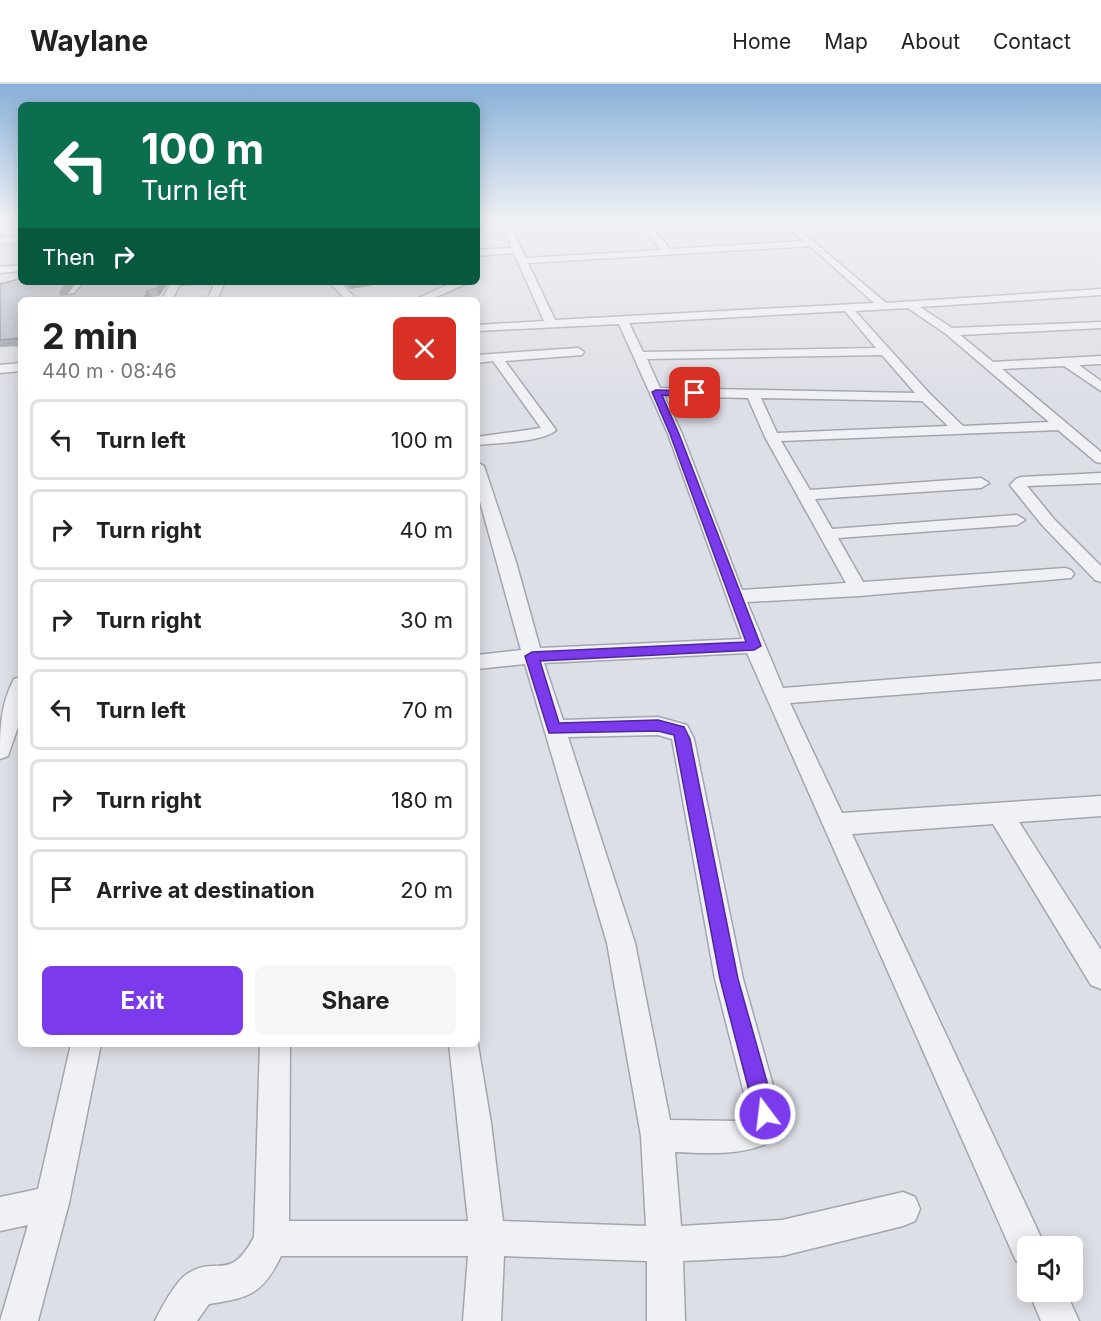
<!DOCTYPE html>
<html lang="en">
<head>
<meta charset="utf-8">
<style>
	body { margin:0; font-family:Inter,sans-serif; background:#f6f6f6; color:#222; height:100vh; display:flex; flex-direction:column; font-size:22px; white-space:nowrap }
	* { box-sizing:border-box; margin:0 }
	p { font-size:20px; color:#767676 }
	.icon { flex:none; width:33px; height:33px; fill:none; stroke:currentColor; stroke-width:2; stroke-linecap:round; stroke-linejoin:round }
	.map { position:relative; flex:1; overflow:hidden }
	.sheet { position:absolute; left:18px; top:213px; width:462px; height:750px; display:flex; flex-direction:column; background:#fff; border-radius:9px; box-shadow:0 3px 15px #0003 }
	.sheet>* { flex:none }
	.top-card { position:absolute; left:18px; top:18px; width:462px; height:183px; border-radius:9px; box-shadow:0 3px 15px #0003; background:#0b6e4f; color:#fff; overflow:hidden }
	.controls { position:absolute; left:1017px; top:1152px; display:grid; gap:12px }
	.controls a { display:grid; place-items:center; width:66px; height:66px; border-radius:9px; background:#fff; box-shadow:0 3px 15px #0003; font-size:30px }
	.pin { position:absolute; display:grid; place-items:center; width:51px; height:51px; color:#fff; margin:-26px; border-radius:12px; box-shadow:0 3px 9px #0006 }
	.me { position:absolute; width:66px; margin:-33px; rotate:345deg; stroke-linejoin:round; filter:drop-shadow(0 0 4px #0008) }
	.turn { display:flex; align-items:center; gap:21px; height:126px; padding:0 24px; font-size:27px }
	.turn .icon { width:78px; height:78px; stroke-width:2.5 }
	.turn b { display:block; font-size:42px; line-height:51px }
	.then { display:flex; align-items:center; height:57px; padding:0 24px; background:#0003; gap:12px; font-size:22px }
	.round { display:grid; place-items:center; flex:none; width:63px; height:63px; border-radius:9px; background:#f6f6f6 }
	.overview { display:flex; align-items:center; justify-content:space-between; height:102px; padding:0 24px }
	h1 { font-size:36px; font-weight:700; line-height:45px }
	.primary-button { display:flex; gap:12px; margin-top:auto; padding:12px 24px }
	.primary-button a { flex:1; height:69px; border-radius:9px; background:#7c3aed; color:#fff; font-size:24px; font-weight:700; line-height:69px; text-align:center }
	.primary-button a+a { background:#f6f6f6; color:#222 }
	ul { padding:0; list-style:none }
	li { display:flex; align-items:center; gap:18px; height:81px; margin:0 12px 9px; padding:0 12px; border:3px solid #e0e0e0; border-radius:9px }
	li div { flex:1 }
	li b { display:block; font-size:22px }
	li em { font-style:normal }
	header { display:flex; align-items:center; gap:36px; box-sizing:border-box; height:84px; padding:0 30px; background:#fff; border-bottom:2px solid #e0e0e0 }
	header strong { font-size:28px }
	nav { display:flex; gap:33px; margin-inline-start:auto; font-size:21px }
	.map>svg:first-child { display:block }
</style>
</head>
<body>
<header>
<strong>Waylane</strong>
<nav><a>Home</a><a>Map</a><a>About</a><a>Contact</a></nav>
</header>
<div class="map">
<svg width="1101" height="1237" viewBox="0 0 1101 1237">
	<rect width="100%" height="100%" fill="#dddfe6"/>
	<g fill="none" stroke-linecap="round" stroke-linejoin="round">
		<defs>
			<path id="minor" d="M500,137H508L526,174L661,166L638,137H647L670,165L804,157L779,137H789L886,219L1101,205V211L920,223L952,244L1101,238V244L960,251L993,278L1101,272V280L1079,281L1101,297V307L1064,282L1002,285L1101,368V379L1096,378L1058,346L781,357L810,406L981,394L989,399L981,404L815,415L832,445L1017,431L1025,436L1017,441L838,454L863,498L1065,484L1071,486L1074,490L1071,494L859,512L747,518L783,604L1101,579V595L790,619L842,729L1101,712V732L1019,738L1101,866V905L1091,901L993,740L852,750L1045,1162H1028V1182L1016,1177L747,569L544,579L563,636L658,633L687,641L694,655L743,895L781,1030L768,1059C738,1072 707,1069 675,1068L681,1142L782,1136L903,1108L915,1113L920,1125L915,1137L903,1142L782,1172L683,1177L685,1237H647V1177L504,1172L501,1237H463L468,1172H281C263,1210 249,1214 209,1220L197,1237H155C161,1224 176,1197 187,1190C217,1170 229,1200 254,1153L260,960H290L289,1137H468L449,960H477V955L491,1039L503,1137L646,1142L641,1052L607,859L525,580L477,585V571L521,566L477,407V378L484,382L516,478L540,564L742,555L668,350L619,240L477,247V241L544,237L514,169L477,172V166L512,164ZM810,162L874,219L555,236L528,179ZM908,224L946,250L1049,338L963,342L930,310L855,227ZM845,227L876,264L643,268L629,239ZM882,271L915,309L660,304L647,275ZM664,312L748,314L765,353L846,499L742,506L682,350ZM761,314L922,317L948,342L777,349ZM658,651L672,655L715,895L749,1029L746,1035L739,1037L670,1036L635,859L568,653Z
				M21,152V158L0,160V154Z
				M21,181V187L0,189V183Z
				M171,198H181L172,216H162Z
				M215,198H225L217,216H207Z
				M329,198H340L357,216H346Z
				M454,198L466,200L429,216H414Z
				M578,264L584,268L582,271L505,277L556,346C545,358 495,359 477,361V353L541,344L493,277L477,279V271Z
				M21,279V287L0,289V281Z
				M1101,389V399L1027,402L1054,435L1101,482V498L1095,496L1042,441L1010,401L1016,395L1021,393Z
				M21,593V634L8,672L0,675C0,647 0,621 14,595Z
				M71,960H101L69,1119L38,1237H0L28,1141L0,1147V1113L38,1105Z
				M1029,1208H1066L1079,1237H1041Z"/>
		</defs>
		<use href="#minor" stroke="#a3a6b0" stroke-width="3"/>
		<use href="#minor" fill="#eff1f5" fill-rule="evenodd"/>
	</g>
	<path fill="#9b9ea8" d="M30,198H77L67,211L74,210L84,198H169L159,212L151,213L150,216H21V262L0,263V200L27,201Z
		M343,198H391L350,205Z"/>
	<path fill="#7e8188" d="M68,198H77L63,215L60,211V208Z
		M161,198H169L159,212L156,205Z
		M180,198H212L210,200L181,202Z
		M364,198H391L350,205L349,201Z
		M148,206L151,213L150,216H143Z"/>
	<path fill="#b4b8c3" stroke="#7e8188" stroke-width="1.5" d="M19,195L21,196V198H24L27,201L30,198H68L60,208V211L74,210L84,198H161L156,205L148,206L143,216H21V254L0,256V200Z
		M347,198H364L349,201Z"/>
	<linearGradient id="sky" x2="0" y2="1"><stop stop-color="#88b0da"/><stop offset="0.44" stop-color="#f0f1f4"/><stop offset="1" stop-color="#f0f1f4" stop-opacity="0"/></linearGradient>
	<rect width="1101" height="310" fill="url(#sky)"/>
	<path fill="#7c3aed" stroke="#51269a" stroke-width="1.5" d="M656,306L695,307L699,309L695,312L662,311L679,350L761,562L754,566L540,577L559,639L658,636L684,643L690,655L738,895L776,1030L773,1037L765,1040L758,1037L755,1030L720,895L674,651L658,647L549,649L525,572L532,568L746,558L670,350L652,308Z"/>
</svg>
<div class="controls">
<a><svg class="icon" aria-label="sound" viewBox="0 0 24 24"><path d="M4 9h4l5-4v14l-5-4H4zM17 9q2 3 0 6"/></svg></a>
</div>
<div class="pin" style="left:695px;top:309px;background:#d93025"><svg class="icon" aria-label="arrive" viewBox="0 0 24 24"><path d="M6 21V4h12l-3 4 3 4H6"/></svg></div>
<svg class="me" style="left:765px;top:1030px" viewBox="-20 -20 40 40"><circle r="17" fill="#7c3aed" stroke="#fff" stroke-width="3"/><path d="M0-11L8 9 0 5-8 9z" fill="#fff"/></svg>
<div class="top-card">
<div class="turn"><svg class="icon" aria-label="left" viewBox="0 0 24 24"><path d="M17 20v-9H6M10 6l-5 5 5 5"/></svg><div><b>100 m</b>Turn left</div></div>
<div class="then">Then<svg class="icon" aria-label="right" viewBox="0 0 24 24"><path d="M7 20v-9h11M14 6l5 5-5 5"/></svg></div>
</div>
<section class="sheet">
<div class="overview"><div><h1>2 min</h1><p>440 m · 08:46</p></div><a class="round" style="background:#d93025;color:#fff"><svg class="icon" aria-label="close" viewBox="0 0 24 24"><path d="M6 6l12 12M18 6L6 18"/></svg></a></div>
<ul>
<li><svg class="icon" aria-label="left" viewBox="0 0 24 24"><path d="M17 20v-9H6M10 6l-5 5 5 5"/></svg><div><b>Turn left</b></div><em>100 m</em></li>
<li><svg class="icon" aria-label="right" viewBox="0 0 24 24"><path d="M7 20v-9h11M14 6l5 5-5 5"/></svg><div><b>Turn right</b></div><em>40 m</em></li>
<li><svg class="icon" aria-label="right" viewBox="0 0 24 24"><path d="M7 20v-9h11M14 6l5 5-5 5"/></svg><div><b>Turn right</b></div><em>30 m</em></li>
<li><svg class="icon" aria-label="left" viewBox="0 0 24 24"><path d="M17 20v-9H6M10 6l-5 5 5 5"/></svg><div><b>Turn left</b></div><em>70 m</em></li>
<li><svg class="icon" aria-label="right" viewBox="0 0 24 24"><path d="M7 20v-9h11M14 6l5 5-5 5"/></svg><div><b>Turn right</b></div><em>180 m</em></li>
<li><svg class="icon" aria-label="arrive" viewBox="0 0 24 24"><path d="M6 21V4h12l-3 4 3 4H6"/></svg><div><b>Arrive at destination</b></div><em>20 m</em></li>
</ul>
<div class="primary-button"><a>Exit</a><a>Share</a></div>
</section>
</div>
</body>
</html>
